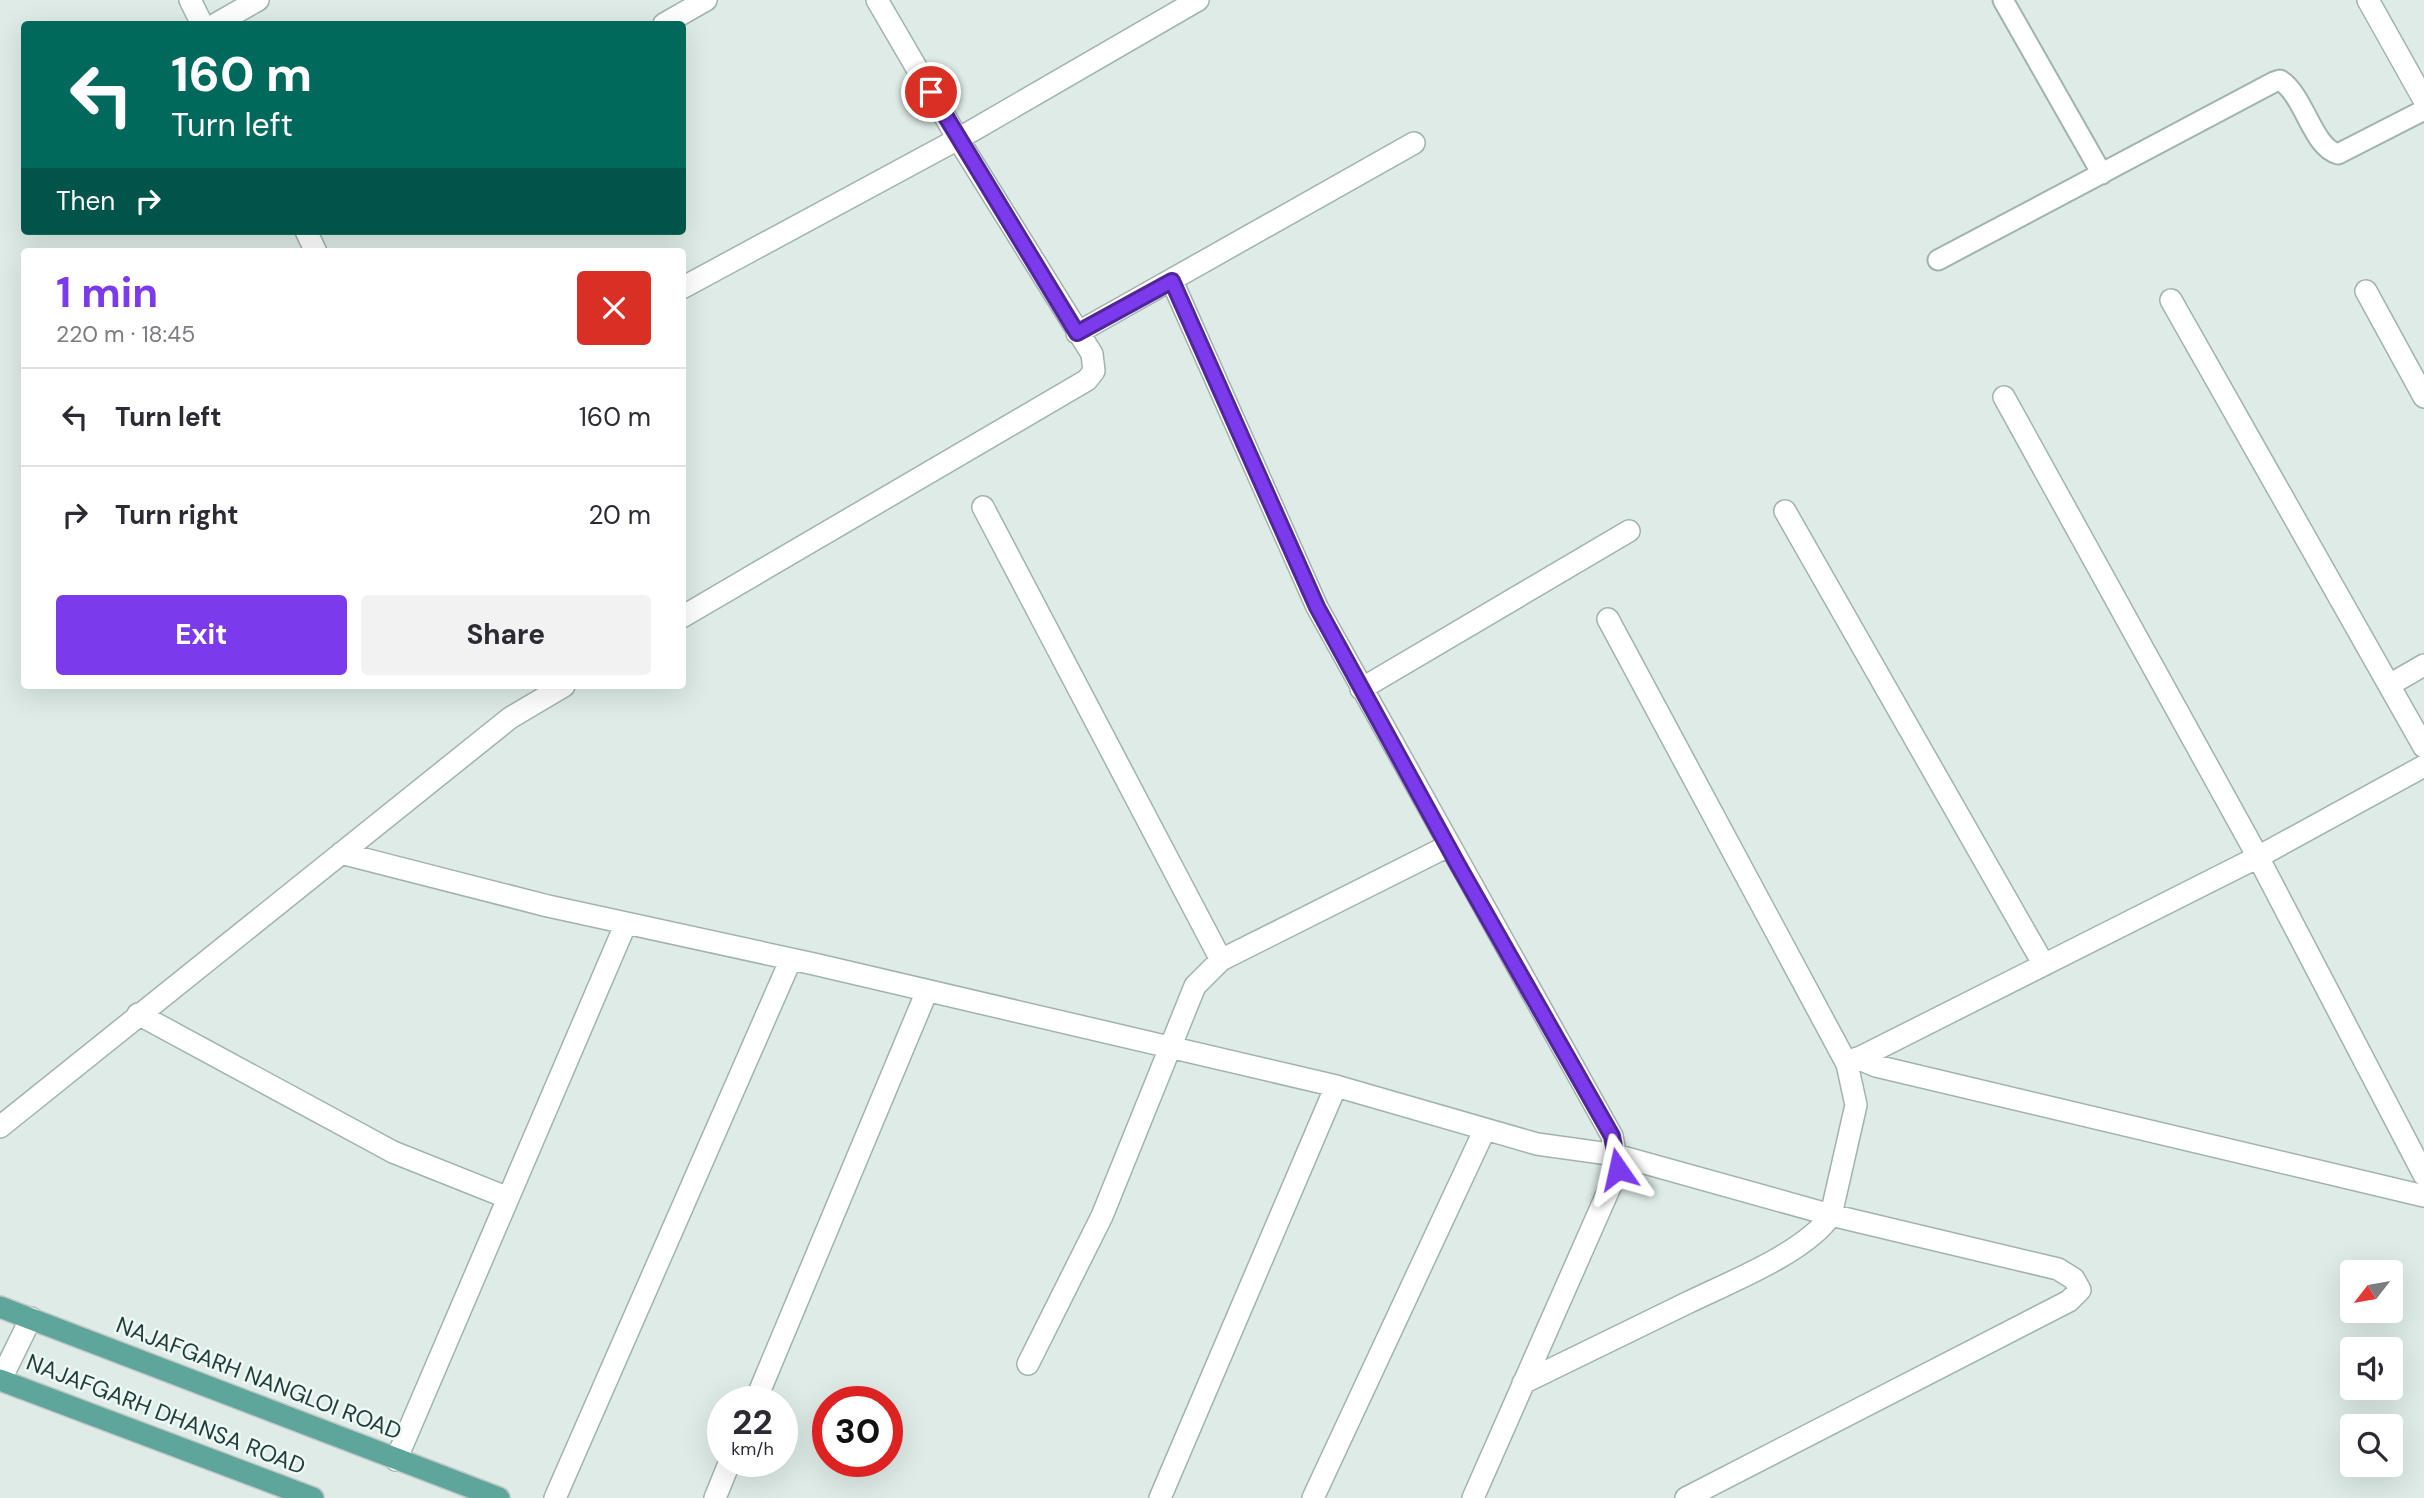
<!DOCTYPE html>
<html lang="en">
<head>
<meta charset="utf-8">
<style>
	body { margin:0; font-family:"DM Sans",sans-serif; background:#f2f2f3; color:#2b2b33; height:100vh; display:flex; flex-direction:column; font-size:26px; white-space:nowrap }
	* { box-sizing:border-box; margin:0 }
	p { font-size:23px; color:#7c7c81 }
	.icon { flex:none; width:38px; height:38px; fill:none; stroke:currentColor; stroke-width:2; stroke-linecap:round; stroke-linejoin:round }
	.map { position:relative; flex:1; overflow:hidden }
	.drawer { position:absolute; left:21px; top:248px; width:665px; height:441px; display:flex; flex-direction:column; background:#fff; border-radius:7px; box-shadow:0 7px 28px #0002 }
	.drawer>* { flex:none }
	.banner { position:absolute; left:21px; top:21px; width:665px; height:214px; border-radius:7px; box-shadow:0 7px 28px #0002; background:#00695c; color:#fff; overflow:hidden }
	.needle { width:46px; rotate:239deg }
	.tools { position:absolute; left:2340px; top:1260px; display:grid; gap:14px }
	.tools a { display:grid; place-items:center; width:63px; height:63px; border-radius:7px; background:#fff; box-shadow:0 7px 28px #0002; font-size:35px }
	.speed { position:absolute; left:707px; top:1386px; display:flex; gap:14px; font-size:35px; font-weight:700; text-align:center }
	.speed>* { display:grid; place-content:center; width:91px; height:91px; border-radius:50%; background:#fff; box-shadow:0 7px 28px #0002; line-height:1 }
	.speed small { font-size:18px; font-weight:400 }
	.speed .limit { border:10px solid #d22; background:#fff; color:#111 }
	.pin { position:absolute; display:grid; place-items:center; width:60px; height:60px; color:#fff; margin:-30px; border:4px solid #fff; border-radius:50%; box-shadow:0 2px 7px #0007 }
	.me { position:absolute; width:77px; margin:-38px; rotate:349deg; stroke-linejoin:round; filter:drop-shadow(0 0 5px #0008) }
	.turn { display:flex; align-items:center; gap:24px; height:147px; padding:0 35px; font-size:32px }
	.turn .icon { width:91px; height:91px; stroke-width:2.5 }
	.turn b { display:block; font-size:49px; line-height:60px }
	.then { display:flex; align-items:center; height:66px; padding:0 35px; background:#0003; gap:14px; font-size:26px }
	.round { display:grid; place-items:center; flex:none; width:74px; height:74px; border-radius:7px; background:#f2f2f3 }
	.summary { display:flex; align-items:center; justify-content:space-between; height:119px; padding:0 35px }
	h1 { font-size:42px; font-weight:700; line-height:52px; color:#7c3aed }
	.button { display:flex; gap:14px; margin-top:auto; padding:14px 35px }
	.button a { flex:1; height:80px; border-radius:7px; background:#7c3aed; color:#fff; font-size:28px; font-weight:700; line-height:80px; text-align:center }
	.button a+a { background:#f2f2f3; color:#2b2b33 }
	ul { padding:0; list-style:none }
	li { display:flex; align-items:center; gap:21px; height:98px; padding:0 35px; border-top:2px solid #e1e1e2 }
	li div { flex:1 }
	li b { display:block; font-size:26px }
	li em { font-style:normal }
	.map>svg:first-child { display:block }
</style>
</head>
<body>
<div class="map">
<svg width="2424" height="1498" viewBox="0 0 2424 1498">
	<rect width="100%" height="100%" fill="#deebe7"/>
	<g fill="none" stroke-linecap="round" stroke-linejoin="round">
		<defs>
			<path id="service" d="M2003,0L2102,174
				M1938,260L2274,82L2280,80C2305,96 2312,147 2338,154L2424,110"/>
			<path id="minor" d="M190,0L202,24
				M2368,0L2424,100
				M216,24L258,0
				M664,24L706,0
				M306,231L316,252
				M1172,281L1317,607L1612,1136L1618,1169L1473,1498
				M682,288L958,139L1198,0
				M2366,291L2424,397
				M2171,300L2424,747
				M1077,333L1414,143
				M2004,397L2258,857L2424,1175
				M983,507L1221,960
				M1785,511L2044,965
				M682,617L1087,380L1094,371L1092,354L958,139L877,0
				M2391,684L2424,665
				M1361,689L1629,531
				M341,853L548,906L814,964L1336,1086L1537,1144L1616,1155L1831,1215L2058,1269L2074,1279L2080,1290L2069,1301L1686,1498
				M138,1014L393,1152L506,1197
				M1857,1058L1876,1066L2424,1196
				M1847,1064L2258,857L2424,766
				M0,1127L510,718L564,686
				M1028,1364L1102,1216L1195,986L1221,960L1448,846
				M0,1381L31,1318
				M1523,1383C1578,1356 1632,1330 1687,1303C1728,1283 1807,1252 1831,1215L1856,1105L1847,1064L1608,619
				M755,1402L927,991
				M396,1460L626,923
				M555,1498L791,959
				M715,1498L730,1461
				M1160,1498L1336,1086
				M1313,1498L1485,1129"/>
			<path id="primary" d="M0,1307L499,1498
				M0,1380L313,1498"/>
		</defs>
		<use href="#service" stroke="#a1b3af" stroke-width="23"/>
		<use href="#minor" stroke="#a1b3af" stroke-width="24"/>
		<use href="#primary" stroke="#c0c8c7" stroke-width="24"/>
		<use href="#service" stroke="#fff" stroke-width="19"/>
		<use href="#minor" stroke="#fff" stroke-width="21"/>
		<use href="#primary" stroke="#5ea59c" stroke-width="21"/>
	</g>
	<g fill="none" stroke-linecap="round" stroke-linejoin="round">
		<defs>
			<path id="route" d="M931,92L1077,333L1172,281L1317,607L1458,865L1612,1136L1618,1169"/>
		</defs>
		<use href="#route" stroke="#51269a" stroke-width="18"/>
		<use href="#route" stroke="#7c3aed" stroke-width="12"/>
	</g>
	<g text-anchor="middle" dominant-baseline="central" stroke-width="5" stroke-linejoin="round" paint-order="stroke">
		<g font-size="23" fill="#1e3c38" stroke="#eef8f4">
			<text transform="translate(259 1378) rotate(21)">NAJAFGARH NANGLOI ROAD</text>
			<text transform="translate(166 1414) rotate(21)">NAJAFGARH DHANSA ROAD</text>
		</g>
	</g>
</svg>
<div class="tools">
<a><svg class="needle" viewBox="-14 -14 28 28"><path d="M0-13l5 13h-10z" fill="#e53935"/><path d="M0 13l5-13h-10z" fill="#7c7c81"/></svg></a>
<a><svg class="icon" aria-label="sound" viewBox="0 0 24 24"><path d="M4 9h4l5-4v14l-5-4H4zM17 9q2 3 0 6"/></svg></a>
<a><svg class="icon" aria-label="search" viewBox="0 0 24 24"><circle cx="10" cy="10" r="6"/><path d="M15 15l6 6"/></svg></a>
</div>
<div class="speed"><div>22<small>km/h</small></div><div class="limit">30</div></div>
<div class="pin" style="left:931px;top:92px;background:#d93025"><svg class="icon" aria-label="arrive" viewBox="0 0 24 24"><path d="M6 21V4h12l-3 4 3 4H6"/></svg></div>
<svg class="me" style="left:1618px;top:1169px" viewBox="-20 -20 40 40"><path d="M0-17L14 15 0 8-14 15z" fill="#7c3aed" stroke="#fff" stroke-width="4"/></svg>
<div class="banner">
<div class="turn"><svg class="icon" aria-label="left" viewBox="0 0 24 24"><path d="M17 20v-9H6M10 6l-5 5 5 5"/></svg><div><b>160 m</b>Turn left</div></div>
<div class="then">Then<svg class="icon" aria-label="right" viewBox="0 0 24 24"><path d="M7 20v-9h11M14 6l5 5-5 5"/></svg></div>
</div>
<section class="drawer">
<div class="summary"><div><h1>1 min</h1><p>220 m · 18:45</p></div><a class="round" style="background:#d93025;color:#fff"><svg class="icon" aria-label="close" viewBox="0 0 24 24"><path d="M6 6l12 12M18 6L6 18"/></svg></a></div>
<ul>
<li><svg class="icon" aria-label="left" viewBox="0 0 24 24"><path d="M17 20v-9H6M10 6l-5 5 5 5"/></svg><div><b>Turn left</b></div><em>160 m</em></li>
<li><svg class="icon" aria-label="right" viewBox="0 0 24 24"><path d="M7 20v-9h11M14 6l5 5-5 5"/></svg><div><b>Turn right</b></div><em>20 m</em></li>
</ul>
<div class="button"><a>Exit</a><a>Share</a></div>
</section>
</div>
</body>
</html>
